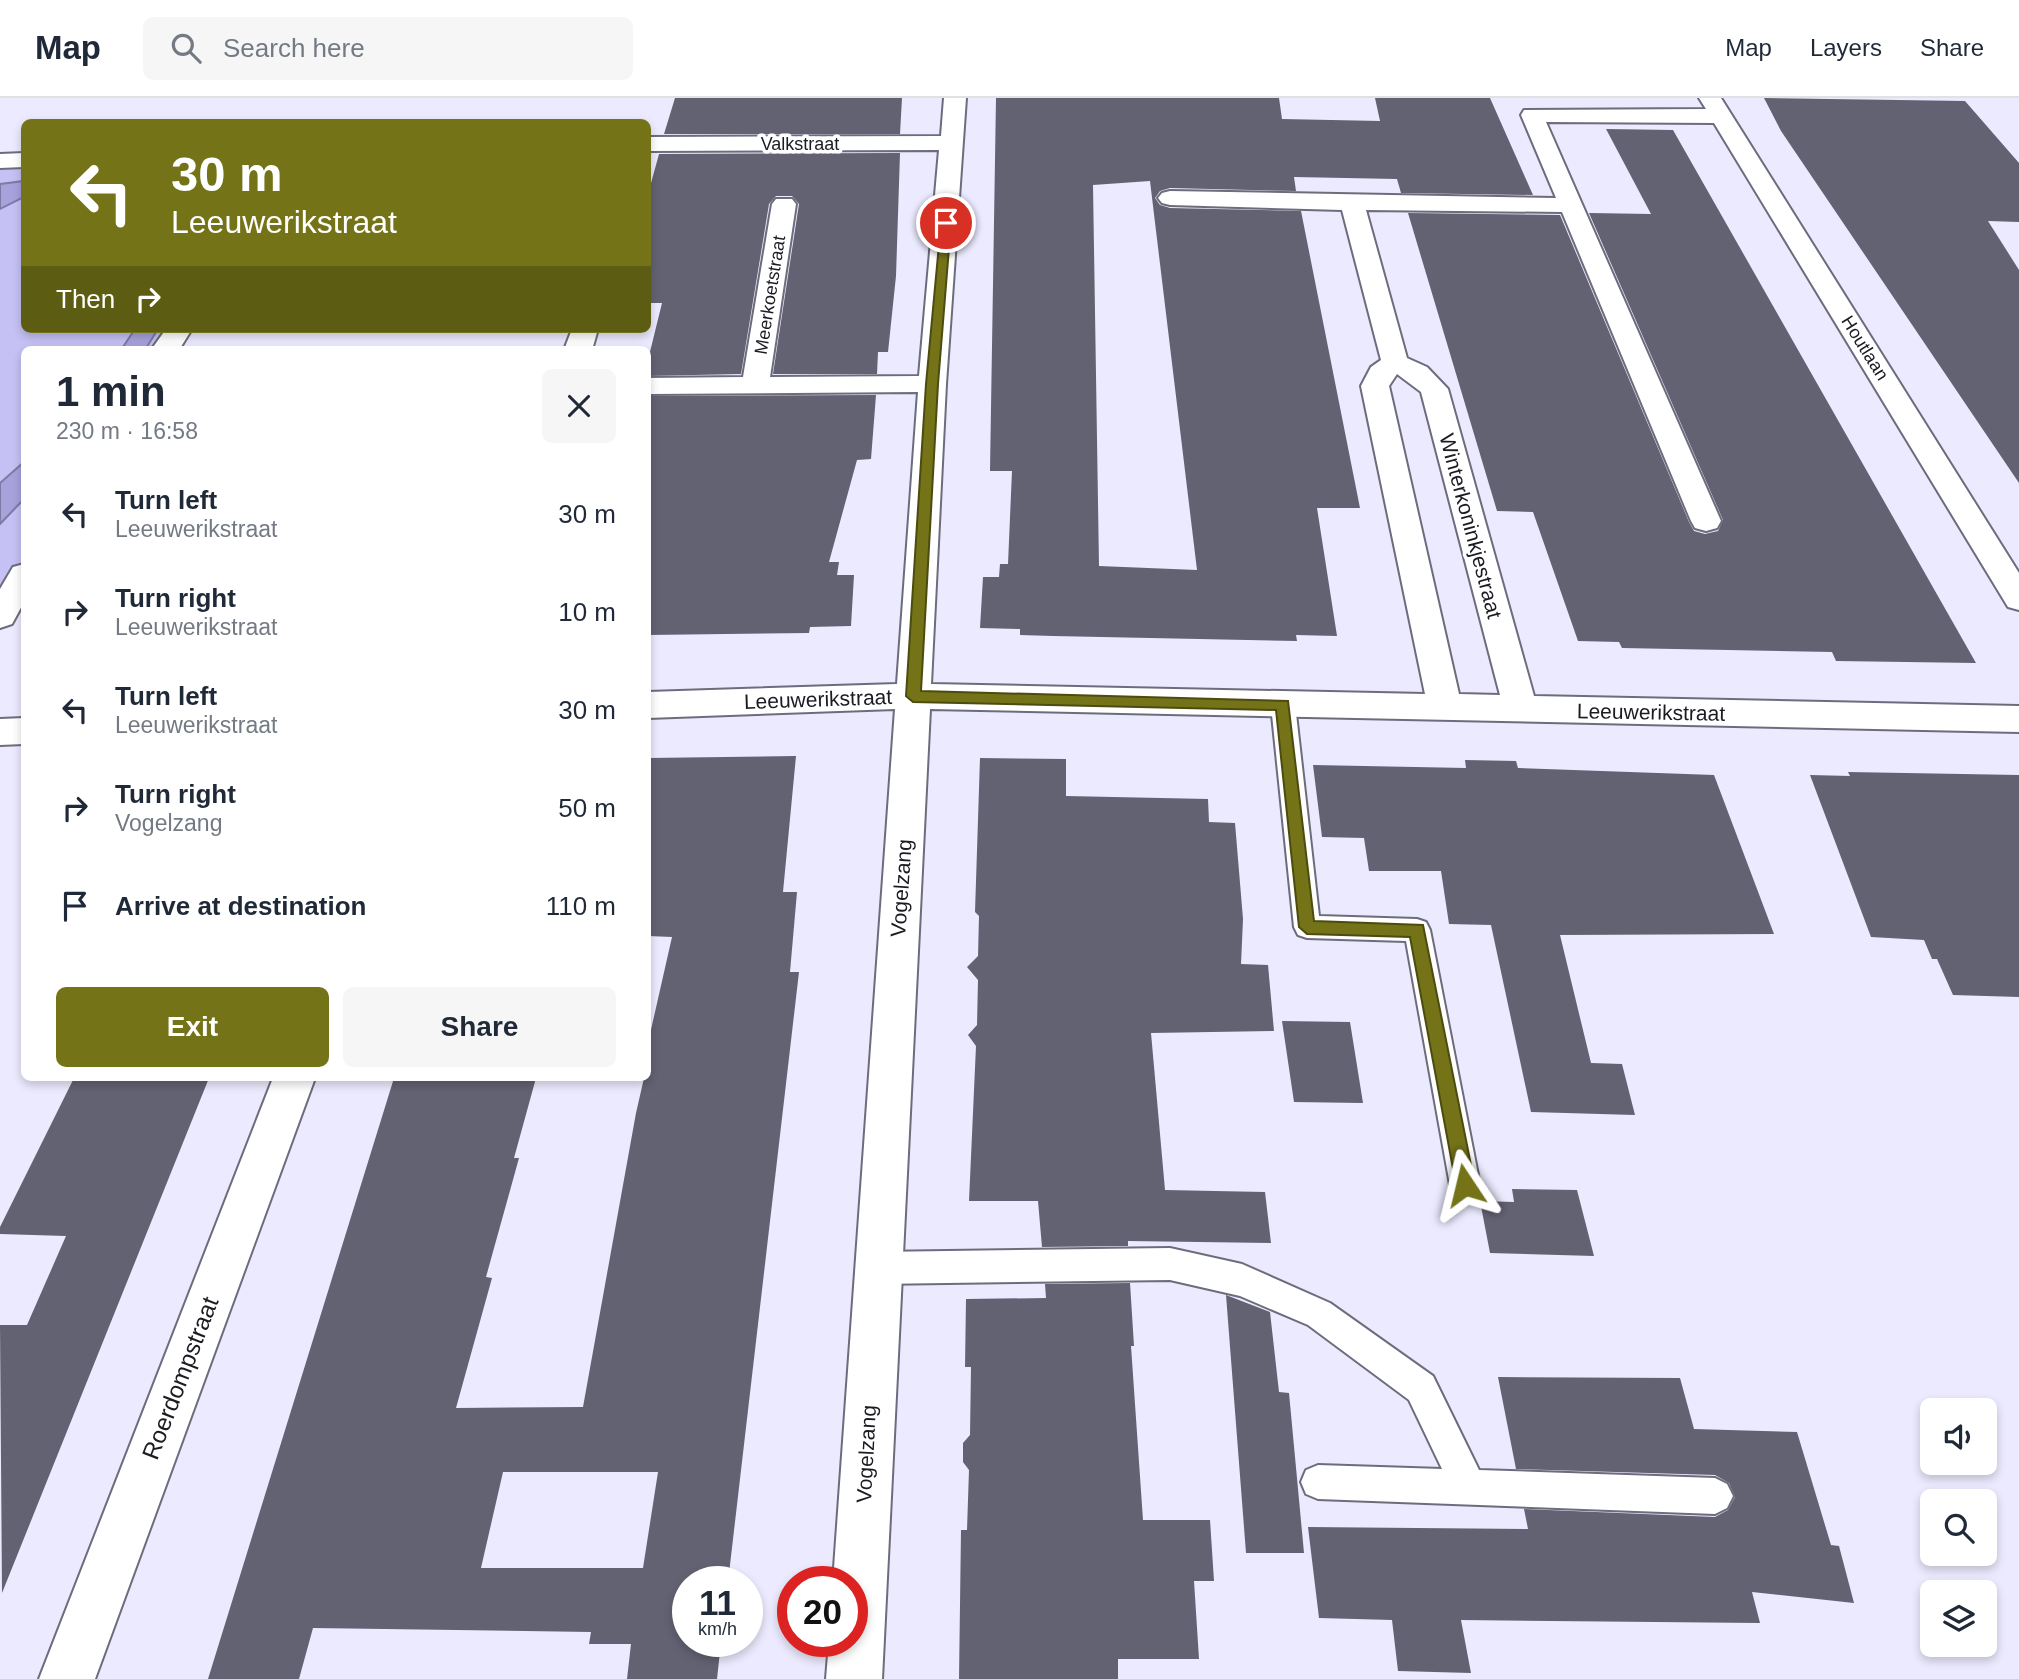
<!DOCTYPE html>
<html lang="en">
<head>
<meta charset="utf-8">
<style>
	body { margin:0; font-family:Helvetica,sans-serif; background:#f6f6f7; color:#1f2937; height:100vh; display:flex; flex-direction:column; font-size:26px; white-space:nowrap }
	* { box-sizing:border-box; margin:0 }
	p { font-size:23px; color:#747a83 }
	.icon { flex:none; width:38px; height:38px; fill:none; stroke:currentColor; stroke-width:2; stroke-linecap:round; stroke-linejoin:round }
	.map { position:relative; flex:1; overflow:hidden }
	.panel { position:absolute; left:21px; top:248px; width:630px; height:735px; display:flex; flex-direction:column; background:#fff; border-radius:10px; box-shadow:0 4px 10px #0003 }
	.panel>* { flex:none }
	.top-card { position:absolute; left:21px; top:21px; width:630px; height:214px; border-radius:10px; box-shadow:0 4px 10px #0003; background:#757318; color:#fff; overflow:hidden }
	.controls { position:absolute; left:1920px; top:1300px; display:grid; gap:14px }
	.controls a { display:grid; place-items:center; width:77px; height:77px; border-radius:10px; background:#fff; box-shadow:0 4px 10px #0003; font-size:35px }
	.speed { position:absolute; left:672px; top:1468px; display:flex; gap:14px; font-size:35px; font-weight:700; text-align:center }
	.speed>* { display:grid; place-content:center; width:91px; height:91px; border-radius:50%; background:#fff; box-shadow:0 4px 10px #0003; line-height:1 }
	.speed small { font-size:18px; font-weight:400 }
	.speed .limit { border:10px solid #d22; background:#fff; color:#111 }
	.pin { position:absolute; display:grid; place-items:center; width:60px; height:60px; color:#fff; margin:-30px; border:4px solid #fff; border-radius:50%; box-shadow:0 2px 7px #0007 }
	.me { position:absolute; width:77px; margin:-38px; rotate:350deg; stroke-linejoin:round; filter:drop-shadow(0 0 5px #0008) }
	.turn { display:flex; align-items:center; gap:24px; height:147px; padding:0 35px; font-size:32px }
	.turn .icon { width:91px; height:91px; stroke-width:2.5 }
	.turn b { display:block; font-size:49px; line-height:60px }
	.then { display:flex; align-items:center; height:66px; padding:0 35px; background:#0003; gap:14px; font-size:26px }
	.round { display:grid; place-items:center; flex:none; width:74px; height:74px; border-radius:10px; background:#f6f6f7 }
	.head { display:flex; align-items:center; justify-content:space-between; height:119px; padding:0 35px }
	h1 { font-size:42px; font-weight:600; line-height:52px }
	.cta { display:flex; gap:14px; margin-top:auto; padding:14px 35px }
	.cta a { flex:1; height:80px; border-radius:10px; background:#757318; color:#fff; font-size:28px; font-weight:600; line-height:80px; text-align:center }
	.cta a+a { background:#f6f6f7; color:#1f2937 }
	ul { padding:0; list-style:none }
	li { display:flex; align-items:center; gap:21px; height:98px; padding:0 35px }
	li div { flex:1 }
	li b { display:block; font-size:26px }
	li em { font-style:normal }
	header { display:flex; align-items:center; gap:42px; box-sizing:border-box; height:98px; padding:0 35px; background:#fff; border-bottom:2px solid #e0e1e3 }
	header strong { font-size:33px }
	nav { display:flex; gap:38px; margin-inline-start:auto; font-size:24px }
	.search { width:490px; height:63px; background:#f6f6f7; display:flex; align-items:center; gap:18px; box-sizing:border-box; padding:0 24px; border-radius:10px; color:#747a83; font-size:26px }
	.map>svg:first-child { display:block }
</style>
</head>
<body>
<header>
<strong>Map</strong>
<div class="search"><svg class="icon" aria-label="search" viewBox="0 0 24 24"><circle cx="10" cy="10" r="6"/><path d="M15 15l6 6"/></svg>Search here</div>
<nav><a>Map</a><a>Layers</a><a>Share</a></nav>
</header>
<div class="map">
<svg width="2019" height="1581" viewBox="0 0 2019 1581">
	<rect width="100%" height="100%" fill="#ebeafe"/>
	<path fill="#c5c1f4" d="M24,64V231H166L153,252H24V463L0,502V65Z"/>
	<path fill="#a7a2dc" stroke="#7d7aa4" stroke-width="2" d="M24,83V99L0,111V86Z
		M135,231H158L145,252H121Z
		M24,364V401L0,426V385Z"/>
	<path fill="#636273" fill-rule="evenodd" d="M675,0H902L900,36H664Z
		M996,0H1279L1282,21L1380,23L1375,0H1490L1533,97L1401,95L1397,81L1294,79L1296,93L1170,90L1160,93L1155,100L1160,107L1170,110L1301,113L1360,410H1317L1337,538L1296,537L1297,543L1053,538L1020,537V531L980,530L983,479H999L1000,466H1008L1012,373H990ZM1150,83L1197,472L1099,468L1093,87Z
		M1764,0L1965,3L2019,65V124L1988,123L2019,172V385L1781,33Z
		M1606,31L1673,32L1976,565L1836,563L1832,554L1622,550L1619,544L1578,543L1533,414L1497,413L1408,115L1560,117L1689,424L1694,433L1705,436L1718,433L1723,422L1589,115L1651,116Z
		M900,55L896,178L888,254H878L877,276H773L799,106L792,98H776L769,106L741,276L648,278V262L662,205H648V96L659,56Z
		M876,297L871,361L857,362L829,464H839L837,477H854L851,528L810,529L809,535L648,537V298Z
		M796,658L783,794H797L790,874H799L728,1484H688V1544H721L717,1581H627L631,1546H589L591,1534L313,1530L299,1581H208L394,980H536L514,1060H519L486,1179L492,1180L456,1310L583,1309L636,1015L644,980H648V945L672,839L648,838V660ZM503,1374H658L643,1470H481Z
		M980,660L1066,661V698L1208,701L1209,724L1235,725L1243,821L1241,866L1268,867L1274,933L1151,935L1165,1092L1265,1094L1271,1145L1128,1143V1148L1042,1149L1038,1103H969L976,948L968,937L977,927L978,882L967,869L978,858L979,818L975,814Z
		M1465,662L1516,663L1518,670L1714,677L1774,836L1560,837L1591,965L1622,966L1635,1017L1531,1014L1491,827L1449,826L1441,773H1369L1364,740L1322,739L1313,667L1466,670Z
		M1848,674L2019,677V899L1953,897L1937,861H1932L1924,842L1871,839L1810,677L1850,678Z
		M1282,923L1350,924L1363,1005L1294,1004Z
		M74,980H209L2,1495L0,1227H27L66,1138L0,1136V1129Z
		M1512,1091L1577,1092L1594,1158L1490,1155L1480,1103L1514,1104Z
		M1130,1185L1134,1248H1131L1143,1422H1210L1214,1483H1194L1199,1561H1118V1581H959L961,1432H967L969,1372L963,1364V1345L970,1337L971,1269H965L966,1201L1046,1200L1045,1186Z
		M1226,1197L1270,1214L1279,1294L1289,1295L1304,1455H1246Z
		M1498,1279L1680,1280L1694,1331L1797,1334L1831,1447L1839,1448L1854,1505L1752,1494L1760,1525L1461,1522L1471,1575L1398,1573L1392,1522L1319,1520L1308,1429L1528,1431L1524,1411L1715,1419L1728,1412L1735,1399L1729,1385L1715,1377L1516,1371Z"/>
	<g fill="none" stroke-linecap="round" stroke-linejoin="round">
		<defs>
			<path id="lane" d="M1283,598L1291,601L1295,607L1319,818L1417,821L1426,824L1430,832L1480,1087L1476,1097L1465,1102L1454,1097L1450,1087L1406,843L1307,840L1298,837L1294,829L1271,607L1275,601Z
				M1170,1150L1242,1166L1330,1205L1433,1278L1479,1372L1715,1380L1727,1386L1733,1398L1727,1410L1715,1416L1318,1401L1306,1396L1301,1384L1306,1372L1318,1367L1442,1371L1409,1302L1308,1227L1240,1198L1170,1182L876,1186L865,1181L860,1170L865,1159L876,1154Z"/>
			<path id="street" d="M944,0H966L946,286L931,586L1425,596L1361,288L1371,269L1381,262L1342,112L1170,107L1162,105L1158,100L1162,95L1170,93L1556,100L1521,17L1524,12L1706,11L1699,0H1721L2019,475V512L2008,509L1714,25L1546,24L1721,423L1717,430L1706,433L1695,430L1691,423L1562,114L1366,112L1407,260L1427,269L1448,291L1534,598L2019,608V634L930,611L882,1581H826L829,1544H852V1484H833L895,611L648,620V594L897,586L918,294L648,296V280L743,279L772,106L776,101H792L796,106L770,279L919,278L939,52L648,53V39L941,38ZM1397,276L1421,294L1500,597L1459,596L1389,288Z
				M24,55V69L0,70V56Z
				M166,231H192L179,252H151Z
				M572,231H598L592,252H564Z
				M24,466V504L12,526L0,530V491L13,469Z
				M24,620V646L0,647V621Z
				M273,980H315L95,1581H39Z"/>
		</defs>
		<use href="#lane" stroke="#6d6c7d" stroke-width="4"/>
		<use href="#street" stroke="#6d6c7d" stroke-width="4"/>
		<use href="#lane" fill="#fff" fill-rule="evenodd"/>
		<use href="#street" fill="#fff" fill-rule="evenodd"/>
	</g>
	<path fill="#757318" stroke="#4c4b10" stroke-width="2" d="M946,122L951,125L938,286L921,593L1288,603L1314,823L1423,827L1475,1087L1472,1093L1465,1096L1459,1093L1456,1087L1410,839L1307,836L1299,829L1276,612L913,604L906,598L926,286L941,125Z"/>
	<g text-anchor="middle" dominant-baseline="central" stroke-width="7" stroke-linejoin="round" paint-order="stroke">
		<g font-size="18" fill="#1c1b22" stroke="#fff">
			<text x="800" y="46">Valkstraat</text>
			<text transform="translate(770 197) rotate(-81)">Meerkoetstraat</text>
			<text transform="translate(1865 250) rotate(58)">Houtlaan</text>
		</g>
		<g font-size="21" fill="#1c1b22" stroke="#fff">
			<text transform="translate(1471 428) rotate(75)">Winterkoninkjestraat</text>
			<text transform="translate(818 601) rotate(-2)">Leeuwerikstraat</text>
			<text transform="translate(1651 614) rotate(1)">Leeuwerikstraat</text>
			<text transform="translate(901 790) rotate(-86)">Vogelzang</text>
			<text transform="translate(866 1356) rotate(-87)">Vogelzang</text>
		</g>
		<g font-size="24" fill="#1c1b22" stroke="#fff">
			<text transform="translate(180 1280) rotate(-69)">Roerdompstraat</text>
		</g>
	</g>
</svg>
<div class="controls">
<a><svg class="icon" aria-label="sound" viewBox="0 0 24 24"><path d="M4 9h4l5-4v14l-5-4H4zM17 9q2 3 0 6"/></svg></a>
<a><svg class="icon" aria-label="search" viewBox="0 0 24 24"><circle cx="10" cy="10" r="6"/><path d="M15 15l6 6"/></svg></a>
<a><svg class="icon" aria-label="layers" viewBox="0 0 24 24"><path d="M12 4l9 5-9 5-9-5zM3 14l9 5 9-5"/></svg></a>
</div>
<div class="speed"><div>11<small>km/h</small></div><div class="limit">20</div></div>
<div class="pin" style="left:946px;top:125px;background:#d93025"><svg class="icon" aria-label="arrive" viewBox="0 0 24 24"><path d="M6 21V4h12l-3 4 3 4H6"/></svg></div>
<svg class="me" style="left:1465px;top:1087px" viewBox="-20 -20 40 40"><path d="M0-17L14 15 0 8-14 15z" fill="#757318" stroke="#fff" stroke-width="4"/></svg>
<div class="top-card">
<div class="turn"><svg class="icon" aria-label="left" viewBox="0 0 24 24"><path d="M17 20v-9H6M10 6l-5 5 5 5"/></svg><div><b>30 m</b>Leeuwerikstraat</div></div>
<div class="then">Then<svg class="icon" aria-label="right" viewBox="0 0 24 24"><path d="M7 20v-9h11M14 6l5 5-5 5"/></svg></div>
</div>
<section class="panel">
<div class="head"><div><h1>1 min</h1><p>230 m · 16:58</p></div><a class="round"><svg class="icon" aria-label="close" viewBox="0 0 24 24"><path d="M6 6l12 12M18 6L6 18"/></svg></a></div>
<ul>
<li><svg class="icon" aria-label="left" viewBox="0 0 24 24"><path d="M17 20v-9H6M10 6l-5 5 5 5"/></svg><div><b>Turn left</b><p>Leeuwerikstraat</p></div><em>30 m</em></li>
<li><svg class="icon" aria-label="right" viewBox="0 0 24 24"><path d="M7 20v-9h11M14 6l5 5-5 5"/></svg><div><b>Turn right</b><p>Leeuwerikstraat</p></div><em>10 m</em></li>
<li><svg class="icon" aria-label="left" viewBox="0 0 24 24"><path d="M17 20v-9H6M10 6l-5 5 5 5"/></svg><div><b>Turn left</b><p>Leeuwerikstraat</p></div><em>30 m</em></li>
<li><svg class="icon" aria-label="right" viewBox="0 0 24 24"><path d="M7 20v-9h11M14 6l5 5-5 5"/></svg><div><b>Turn right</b><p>Vogelzang</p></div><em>50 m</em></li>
<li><svg class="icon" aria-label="arrive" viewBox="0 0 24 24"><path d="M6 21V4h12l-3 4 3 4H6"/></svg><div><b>Arrive at destination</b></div><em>110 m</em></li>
</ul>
<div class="cta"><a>Exit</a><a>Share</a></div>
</section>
</div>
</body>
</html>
